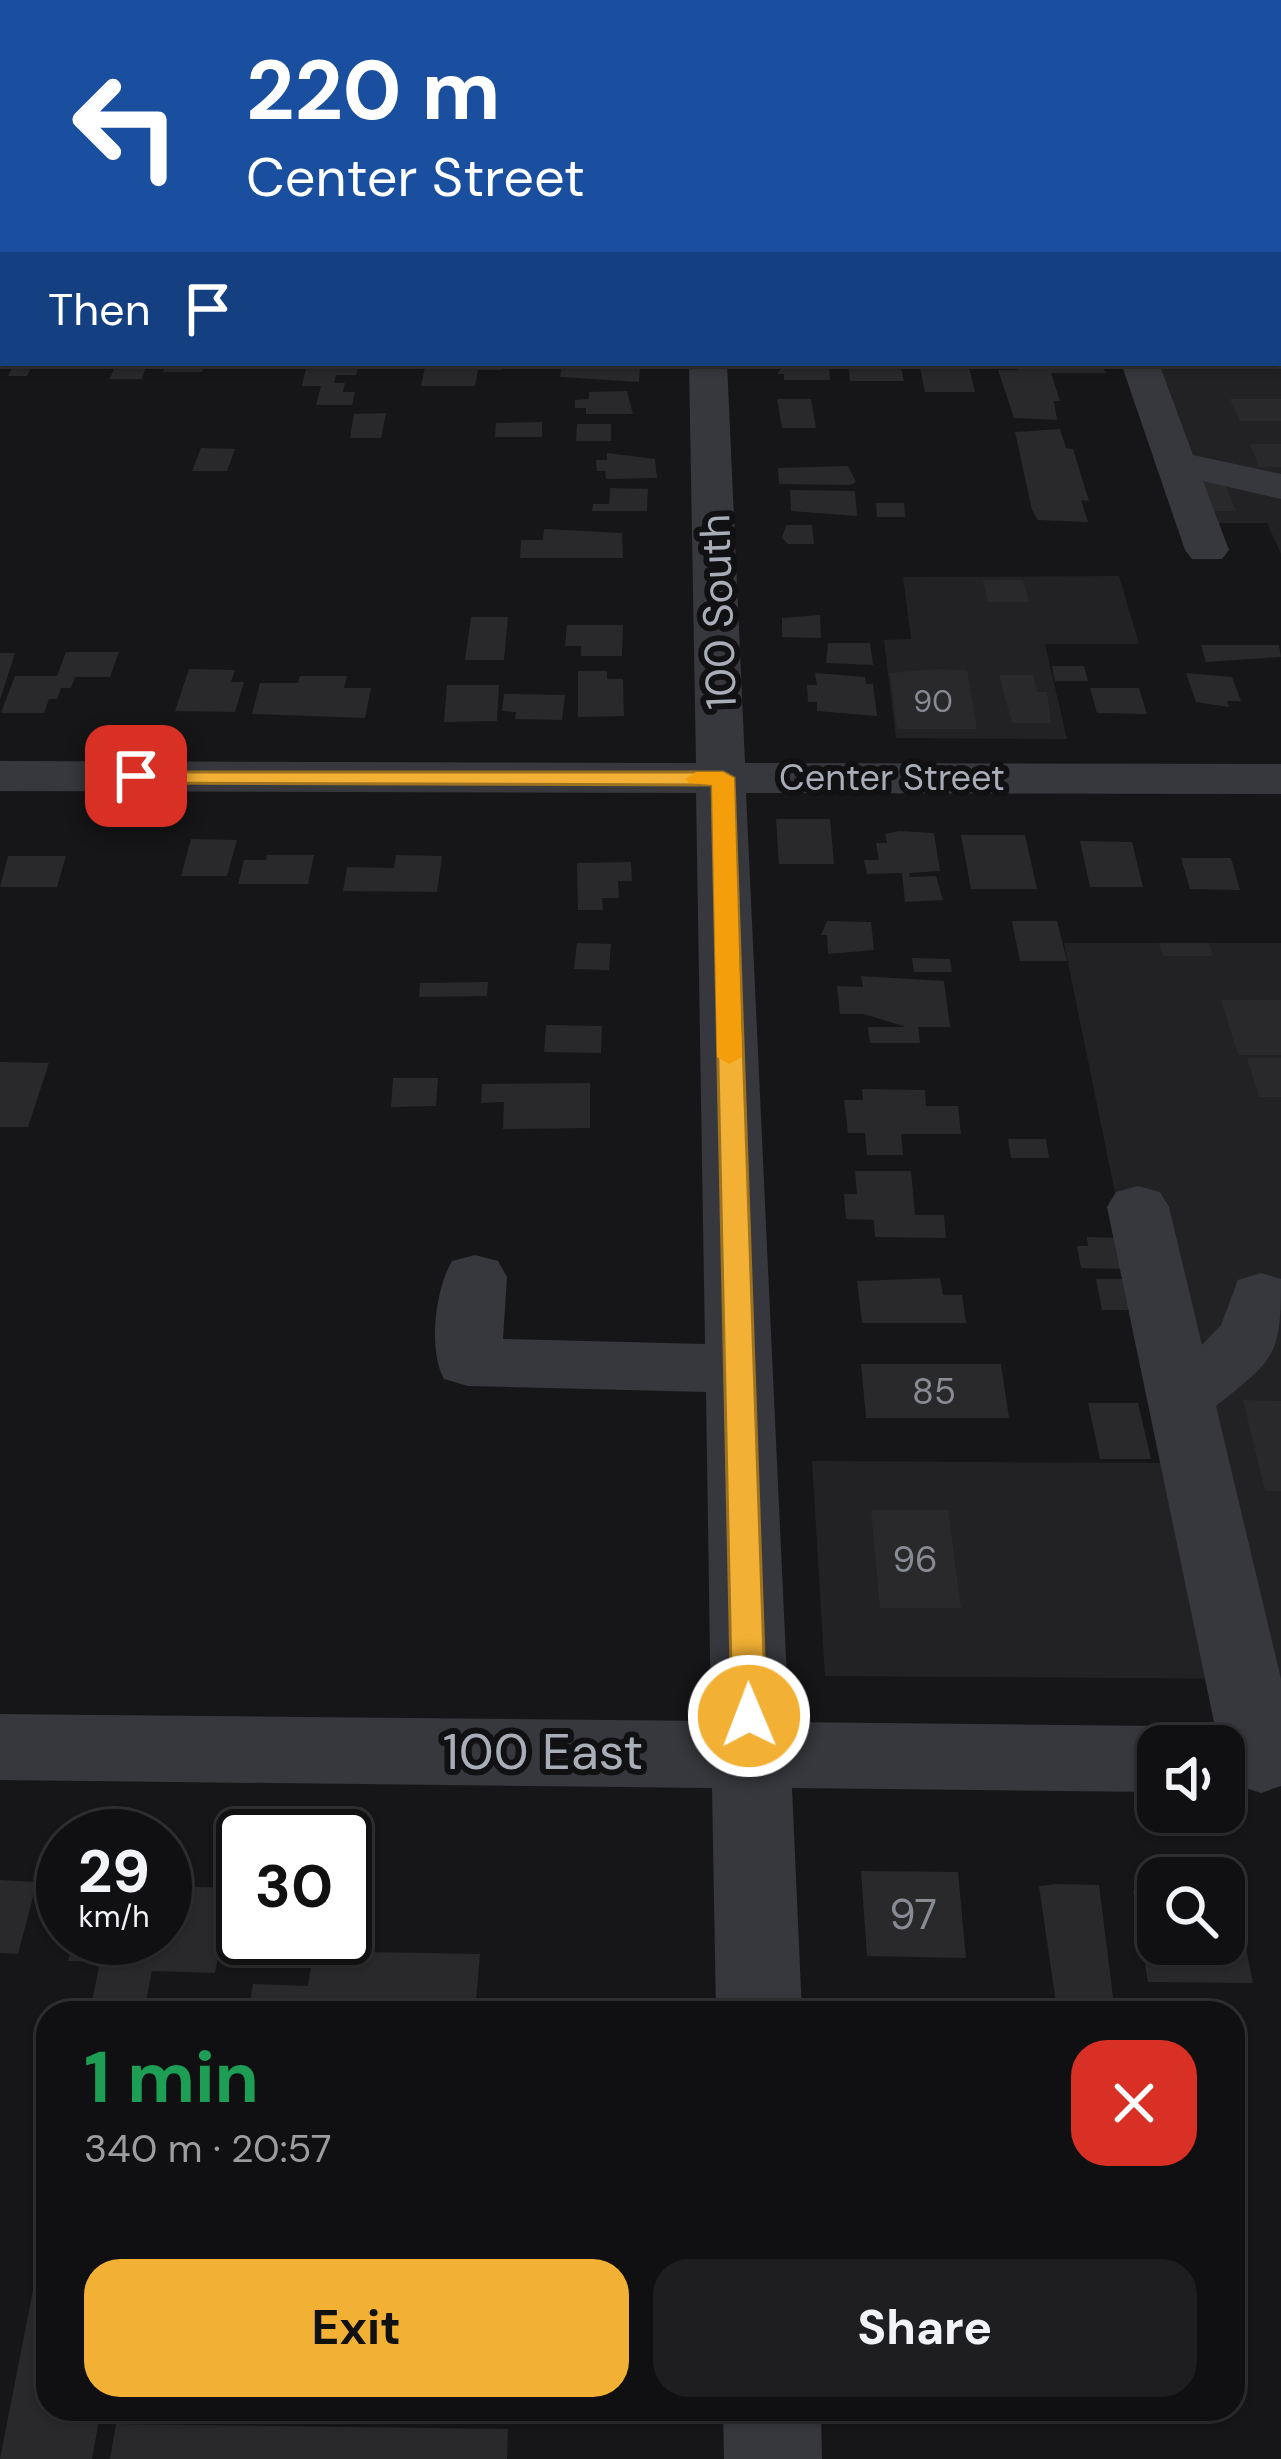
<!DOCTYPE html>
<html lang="en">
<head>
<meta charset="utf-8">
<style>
	body { margin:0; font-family:"DM Sans",sans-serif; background:#1e1e20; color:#f1f3f6; height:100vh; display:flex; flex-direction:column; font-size:45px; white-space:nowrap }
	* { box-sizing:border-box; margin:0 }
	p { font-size:39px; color:#9c9d9f }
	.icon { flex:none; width:66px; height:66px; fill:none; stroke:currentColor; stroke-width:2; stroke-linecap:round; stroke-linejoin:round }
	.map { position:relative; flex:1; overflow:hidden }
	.drawer { position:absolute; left:36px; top:2001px; width:1209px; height:420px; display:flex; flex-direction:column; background:#101012; border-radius:36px; box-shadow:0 3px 9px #0004,0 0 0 3px #303032 }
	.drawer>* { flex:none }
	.top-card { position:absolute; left:0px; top:0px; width:1281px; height:366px; box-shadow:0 3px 9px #0004,0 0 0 3px #303032; background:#1a4fa0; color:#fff; overflow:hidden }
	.controls { position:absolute; left:1137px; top:1725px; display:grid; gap:24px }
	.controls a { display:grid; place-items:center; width:108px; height:108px; border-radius:24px; background:#101012; box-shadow:0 3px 9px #0004,0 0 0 3px #303032; font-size:60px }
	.speed { position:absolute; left:36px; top:1809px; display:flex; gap:24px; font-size:60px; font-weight:700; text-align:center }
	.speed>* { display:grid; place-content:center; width:156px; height:156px; border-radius:50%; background:#101012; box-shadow:0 3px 9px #0004,0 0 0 3px #303032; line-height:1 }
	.speed small { font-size:30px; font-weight:400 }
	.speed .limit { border:6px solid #111; border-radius:18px; background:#fff; color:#111 }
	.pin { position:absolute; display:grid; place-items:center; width:102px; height:102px; color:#fff; margin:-51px; border-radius:24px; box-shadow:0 6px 18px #0006 }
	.me { position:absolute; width:132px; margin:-66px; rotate:359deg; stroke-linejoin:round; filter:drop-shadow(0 0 9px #0008) }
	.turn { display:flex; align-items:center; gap:42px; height:252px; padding:0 48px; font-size:54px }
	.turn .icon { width:156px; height:156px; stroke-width:2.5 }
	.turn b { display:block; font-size:84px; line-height:102px }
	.then { display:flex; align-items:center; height:114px; padding:0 48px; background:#0003; gap:24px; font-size:45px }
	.round { display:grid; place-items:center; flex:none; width:126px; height:126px; border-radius:36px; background:#1e1e20 }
	.headline { display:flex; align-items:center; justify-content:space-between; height:204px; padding:0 48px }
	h1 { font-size:72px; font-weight:700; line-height:90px; color:#1e9e55 }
	.cta { display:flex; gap:24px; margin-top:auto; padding:24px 48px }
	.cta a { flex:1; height:138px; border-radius:36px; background:#f2b134; color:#111; font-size:48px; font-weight:700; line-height:138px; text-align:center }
	.cta a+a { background:#1e1e20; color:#f1f3f6 }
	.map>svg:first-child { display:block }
</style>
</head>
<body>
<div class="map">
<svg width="1281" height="2459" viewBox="0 0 1281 2459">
	<rect width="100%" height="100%" fill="#161618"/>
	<path fill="#222225" d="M1278,340H1281V554L1267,523H1179L1124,363H1278Z
		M1119,576L1139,644H1045L1067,739L896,738L884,640L911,639L903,577Z
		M1064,943H1281V1679L825,1676L812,1461L1170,1463Z"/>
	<path fill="#29292c" d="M0,363H34L27,376H8L12,368H0Z
		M116,363H147L142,379H110Z
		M166,363H205L202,372H163Z
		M315,363H359L356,375H336L334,383H345L343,392H355L352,405H316L321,386H302L306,368Z
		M426,363H503L502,370H478L475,386H421Z
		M562,363H629V368H640L639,382L560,377Z
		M848,363H900L904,381H850Z
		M919,363H968L975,392H925Z
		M1015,363H1097L1107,373H1051L1060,401H1054L1057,420L1014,418L998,370H1017Z
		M784,364L829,365L830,380H784V374H777Z
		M627,391L633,414H586V408H575V400L589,399V392Z
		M777,399H811L816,428H782Z
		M1230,399H1281V421H1240Z
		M386,413L381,438H350L354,414Z
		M542,422V437H495L496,423Z
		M577,424H611V441H576Z
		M1060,429L1066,448L1073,449L1089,501L1081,500L1088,522L1038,520L1032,510L1015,432Z
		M1250,444H1281V467H1259Z
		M201,448L235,449L227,471H192Z
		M607,453L655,459L657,478L606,479L605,471H597L596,460H607Z
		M848,466L856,482L850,485L779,484L778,468Z
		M1190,476H1222L1236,511H1204Z
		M610,488L648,489L647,511H592L593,504H609Z
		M790,490L855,491L857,516L791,511Z
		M876,503H904L905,517H877Z
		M786,525H812L814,544H788L782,538Z
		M544,529L622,533L623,558H520L521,540H543Z
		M983,580H1023L1029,602H988Z
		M820,615L821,638L782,637V618Z
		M471,617H508L504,660H465Z
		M567,625H623L622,656H581V646H565Z
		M828,643H870L873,665L826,663Z
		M1201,645H1279L1281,657L1206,662Z
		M66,652H119L110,677H75L71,688H61L57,699H49L44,713H1L15,676H57Z
		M0,653H15L0,700Z
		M1052,666H1084L1088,681H1055Z
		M189,669L235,670L231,682H244L235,712L175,711Z
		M938,669L967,670L977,729H897L890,673Z
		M578,671H607V679H623L624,716L578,717Z
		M815,673L865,677L866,684H873L877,716L817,711V702H808L807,685H817Z
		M1186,673L1232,677L1241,701H1227L1229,707L1196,702Z
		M999,675H1033L1037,692H1047L1051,723H1012Z
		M300,676H347L344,688H371L365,718L252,714L260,683H298Z
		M447,685H499L497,721L444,722Z
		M1090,688H1139L1147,714L1097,713Z
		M504,694L565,695L562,720L515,719L516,712L502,711Z
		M776,819H830L834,864H779Z
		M899,831L934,833L940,871L909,873L910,877L936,876L943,900L905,902L902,873L867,874L864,860H879L876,843H887L885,834Z
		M961,835H1025L1037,889H971Z
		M191,839L237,840L227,876H181Z
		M1080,841L1132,842L1143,887H1090Z
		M267,855H314L308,884H238L244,860H266Z
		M396,855L442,856L437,892L343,891L347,867L394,868Z
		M8,856H66L57,887H0Z
		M1181,858H1231L1240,890L1190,889Z
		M631,862L632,881H618L619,898H602L603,910H578L577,863Z
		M827,921L871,922L874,950L828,954L827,935H821Z
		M1012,921H1057L1067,961H1020Z
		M577,943L611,944L609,970L574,969Z
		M1159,943H1209L1213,956H1163Z
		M912,958L950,959L952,972H914Z
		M861,976L944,981L950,1027H918L920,1043H870L868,1027H906L864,1014H840L837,986L863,987Z
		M488,982L487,996L419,997L420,983Z
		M1221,1000H1281V1055H1238Z
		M546,1025L602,1026L601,1053L544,1052Z
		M1247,1058H1281V1097H1259Z
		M0,1062L49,1063L28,1127H0Z
		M393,1078H438L436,1106L391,1107Z
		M590,1083V1128L503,1129L504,1102L481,1103L482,1084Z
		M862,1089L925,1090L926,1106H958L961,1134H901L903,1155H867L865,1133H848L844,1100H863Z
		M1008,1139H1046L1049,1158H1011Z
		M855,1171H911L915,1215H944L946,1238L875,1237L874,1220L846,1219L844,1194H857Z
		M1087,1237L1119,1238L1124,1269L1081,1268L1077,1246H1088Z
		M940,1278L943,1295H962L966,1323H862L857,1281Z
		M1096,1279H1124L1130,1310H1102Z
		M861,1364H1001L1009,1418H866Z
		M1243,1400L1281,1401V1491H1265Z
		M1088,1403H1138L1151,1459H1100Z
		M871,1510H948L961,1608H880Z
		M861,1871L958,1872L966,1958L867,1956Z
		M0,1880L37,1882L18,1954L0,1953Z
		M1056,1884L1099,1885L1114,2005L1056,2003L1039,1886Z
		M165,1886L231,1888L215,1973L152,1971L144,2012L90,2011L100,1962L68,1961L74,1938H165Z
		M1133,1891H1158V1944L1246,1949L1253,1983L1148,1982Z
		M313,1951L480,1954L475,2013H248L253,1984L308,1986Z
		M42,2244H48V2409H101L92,2459H0Z
		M116,2424L508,2429L507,2459H110Z"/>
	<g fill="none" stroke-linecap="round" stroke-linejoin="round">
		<path fill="#37383d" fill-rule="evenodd" d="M69,0H101L67,3Z
			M683,0H711V3H683Z
			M1278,24H1281V40H1278Z
			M3,77V98L0,99V78Z
			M1278,137H1281V156H1278Z
			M0,147H3V167H0Z
			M1278,202L1281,203V228L1278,227Z
			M0,312H3V334H0Z
			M1278,315H1281V337H1278Z
			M689,363H727L745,763L1281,764V794L746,793L789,1722L1158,1726L1186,1735L1191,1746H1158V1792L792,1788L802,2013H716L712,1788L0,1780V1714L711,1721L706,1392L468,1386L444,1379C428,1350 435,1290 452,1261L475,1255L498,1261L507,1277L503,1339L705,1344L696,793L0,791V761L696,763Z
			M1121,363H1159L1193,455L1281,474V499L1203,481L1229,550L1222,559H1192L1185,550Z
			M1138,1186L1160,1192L1169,1207L1202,1345L1221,1325L1238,1280L1261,1273L1281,1279C1281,1356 1276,1358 1216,1406L1281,1679V1786L1261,1793L1233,1784L1224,1764V1746H1219L1107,1207L1116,1192Z
			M723,2409H821L822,2459H724Z"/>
	</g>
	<path fill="#f2b134" stroke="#9d7322" stroke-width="3" d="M129,772H723L734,778L766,1716L761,1726H737L732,1716L712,785L136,783L129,781Z"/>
	<path fill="#f59e0b" d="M696,772H723L734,778L742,1057L729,1064L717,1057L712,785L689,783L685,779Z"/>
	<g text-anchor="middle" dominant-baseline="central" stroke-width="12" stroke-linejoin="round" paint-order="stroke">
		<g font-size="30" fill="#888b94">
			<text x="933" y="701">90</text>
		</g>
		<g font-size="36" fill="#a8adb8" stroke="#111113">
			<text x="892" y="777">Center Street</text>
		</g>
		<g font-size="36" fill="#888b94">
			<text x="934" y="1391">85</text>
			<text x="915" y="1559">96</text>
		</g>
		<g font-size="42" fill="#a8adb8" stroke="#111113">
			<text transform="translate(718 612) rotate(-92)">100 South</text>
		</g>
		<g font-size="42" fill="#888b94">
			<text x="913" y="1914">97</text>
		</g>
		<g font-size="51" fill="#a8adb8" stroke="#111113">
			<text x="543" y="1751">100 East</text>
		</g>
	</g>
</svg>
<div class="controls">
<a><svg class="icon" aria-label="sound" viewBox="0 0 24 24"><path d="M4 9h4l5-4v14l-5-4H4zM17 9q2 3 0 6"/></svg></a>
<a><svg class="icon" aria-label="search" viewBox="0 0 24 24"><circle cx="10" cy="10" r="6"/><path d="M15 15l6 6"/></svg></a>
</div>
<div class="speed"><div>29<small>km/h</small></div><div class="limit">30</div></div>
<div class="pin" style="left:136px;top:776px;background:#d93025"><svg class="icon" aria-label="arrive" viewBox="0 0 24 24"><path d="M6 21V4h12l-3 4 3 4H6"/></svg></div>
<svg class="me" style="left:749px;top:1716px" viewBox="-20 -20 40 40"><circle r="17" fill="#f2b134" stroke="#fff" stroke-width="3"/><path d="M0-11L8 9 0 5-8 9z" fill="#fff"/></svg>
<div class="top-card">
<div class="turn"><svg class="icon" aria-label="left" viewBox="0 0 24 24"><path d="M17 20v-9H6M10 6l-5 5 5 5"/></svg><div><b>220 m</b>Center Street</div></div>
<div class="then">Then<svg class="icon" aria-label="arrive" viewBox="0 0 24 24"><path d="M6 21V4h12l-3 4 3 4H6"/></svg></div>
</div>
<section class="drawer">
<div class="headline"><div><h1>1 min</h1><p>340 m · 20:57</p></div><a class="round" style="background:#d93025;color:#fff"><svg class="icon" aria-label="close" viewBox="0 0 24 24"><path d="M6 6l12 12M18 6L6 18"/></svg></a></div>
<div class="cta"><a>Exit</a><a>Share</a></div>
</section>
</div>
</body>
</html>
